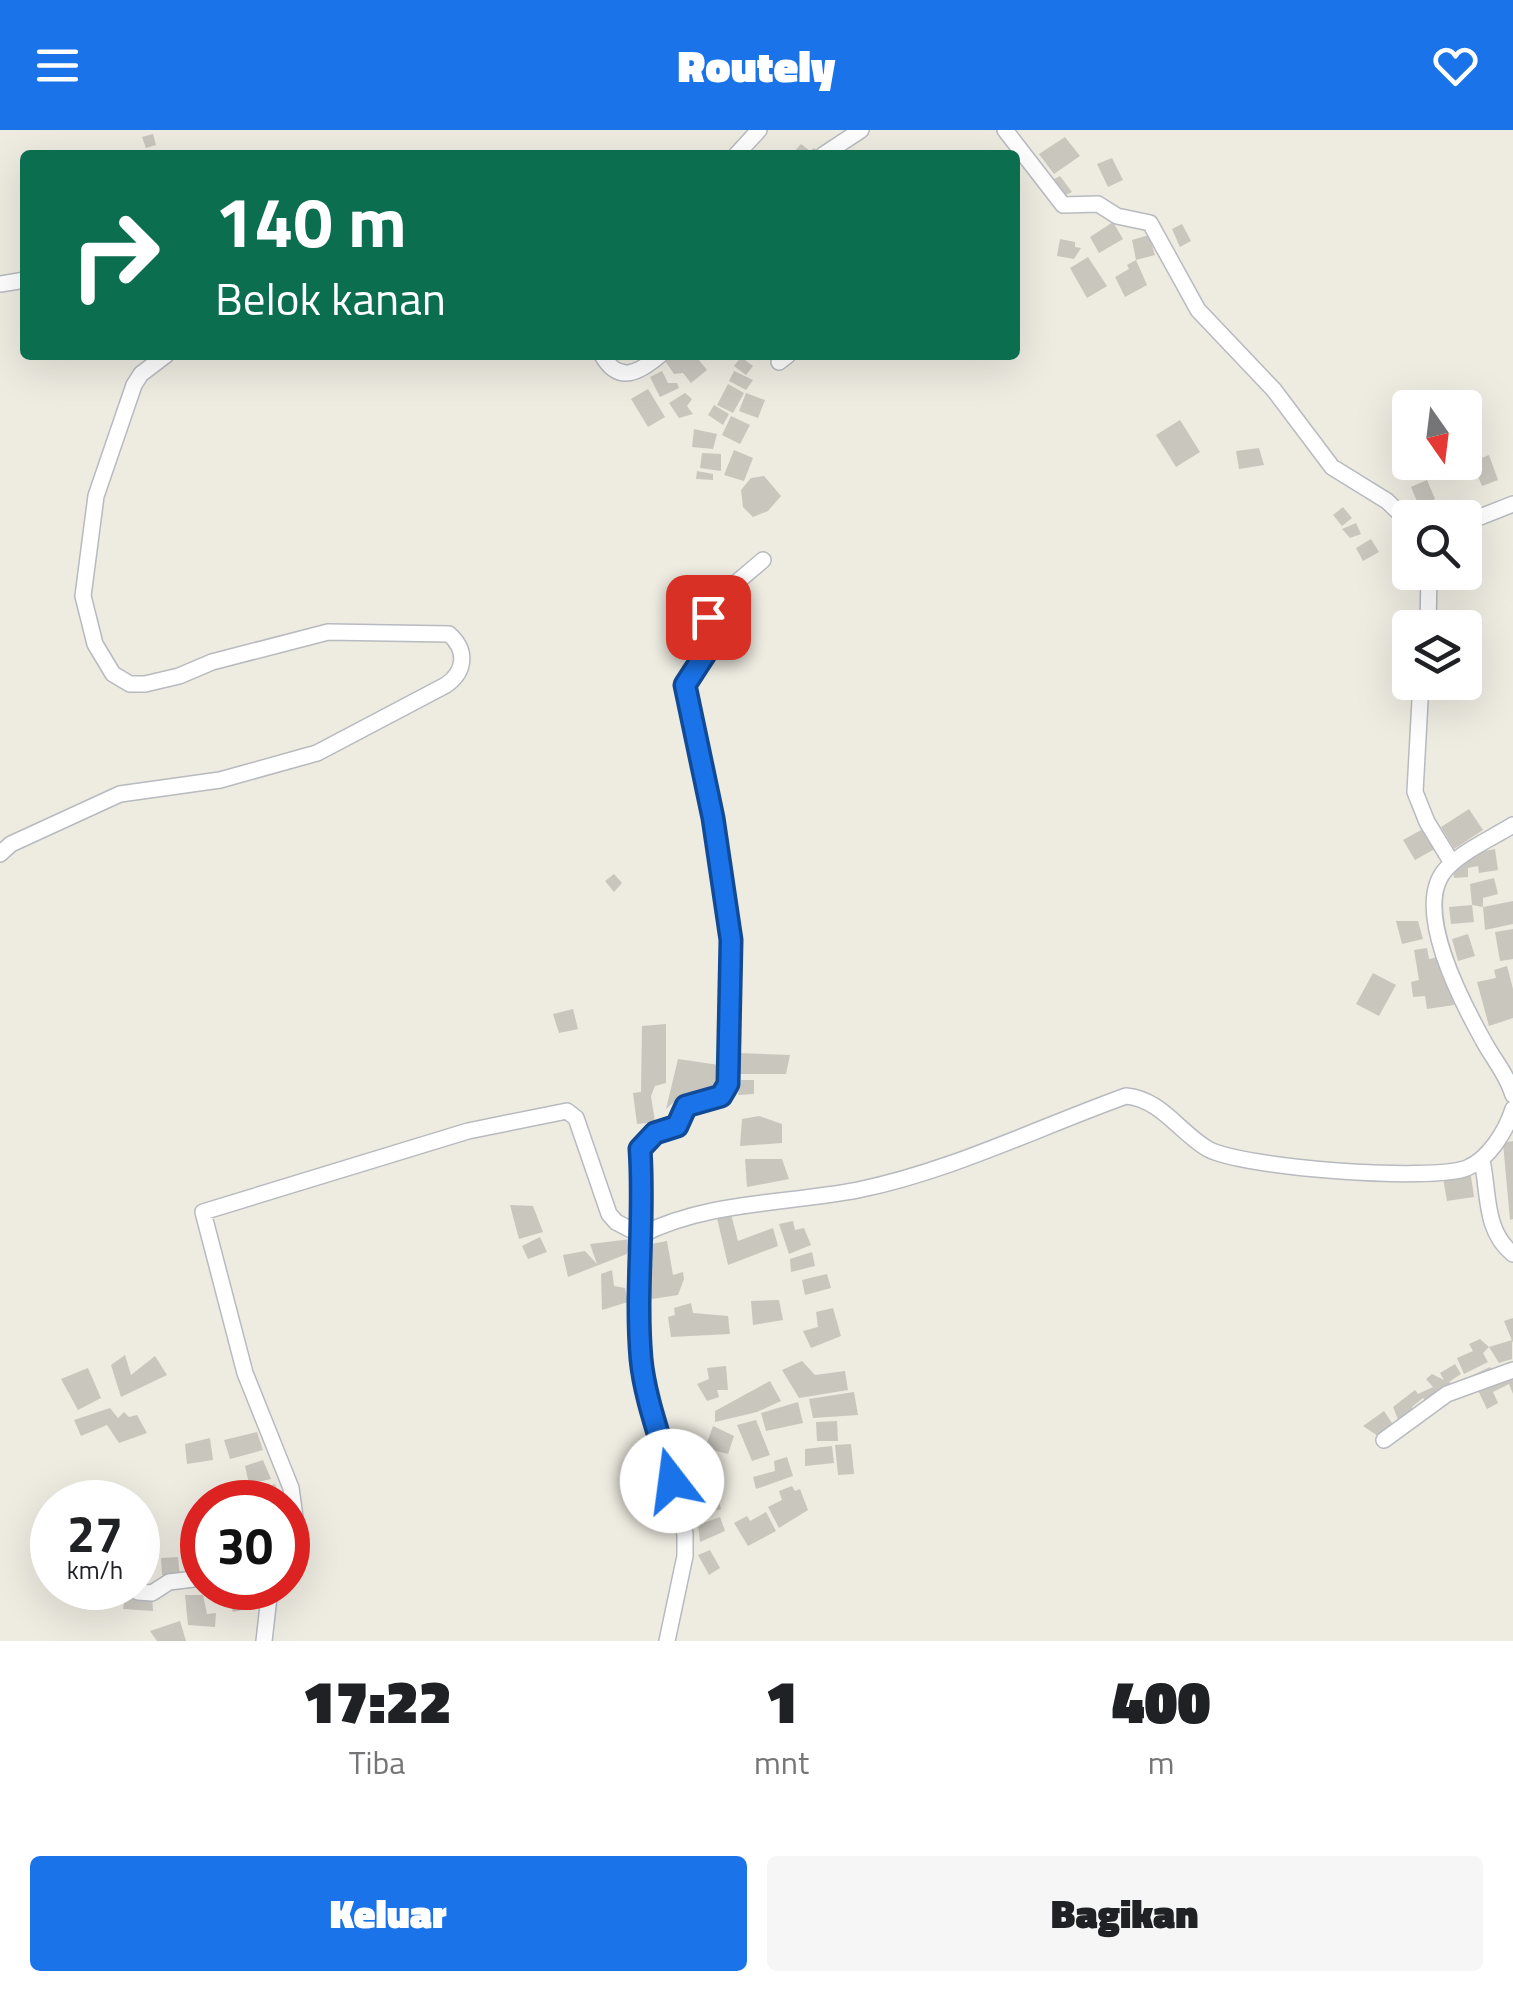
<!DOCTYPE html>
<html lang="id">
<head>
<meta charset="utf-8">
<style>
	body { margin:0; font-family:"Titillium Web",sans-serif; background:#f6f6f6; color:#202124; height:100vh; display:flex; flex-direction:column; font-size:38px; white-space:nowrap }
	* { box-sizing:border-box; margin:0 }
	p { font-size:32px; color:#757577 }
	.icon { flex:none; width:55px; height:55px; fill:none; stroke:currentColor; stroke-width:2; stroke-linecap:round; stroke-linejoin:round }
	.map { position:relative; height:1511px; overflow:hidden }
	.drawer { display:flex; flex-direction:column; background:#fff; flex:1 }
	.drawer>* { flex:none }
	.top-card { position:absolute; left:20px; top:20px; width:1000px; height:210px; border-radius:10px; box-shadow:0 10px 40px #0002; background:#0b6e4f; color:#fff; overflow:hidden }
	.needle { width:65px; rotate:166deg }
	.tools { position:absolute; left:1392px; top:260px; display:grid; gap:20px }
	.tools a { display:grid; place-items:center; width:90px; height:90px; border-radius:10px; background:#fff; box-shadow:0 10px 40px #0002; font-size:50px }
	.speed { position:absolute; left:30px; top:1350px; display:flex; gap:20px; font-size:50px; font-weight:700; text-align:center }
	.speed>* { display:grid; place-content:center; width:130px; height:130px; border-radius:50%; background:#fff; box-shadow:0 10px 40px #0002; line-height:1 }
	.speed small { font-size:25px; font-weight:400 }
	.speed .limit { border:15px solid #d22; background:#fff; color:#111 }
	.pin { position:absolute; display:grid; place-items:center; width:85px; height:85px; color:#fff; margin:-42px; border-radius:20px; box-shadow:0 5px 15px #0006 }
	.me { position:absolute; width:110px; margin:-55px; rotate:345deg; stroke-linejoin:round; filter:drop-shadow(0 0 8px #0008) }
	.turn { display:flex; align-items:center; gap:35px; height:210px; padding:0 30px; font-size:45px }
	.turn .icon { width:130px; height:130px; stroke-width:2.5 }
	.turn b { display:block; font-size:70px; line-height:85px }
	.eta { display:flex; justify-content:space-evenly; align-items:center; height:170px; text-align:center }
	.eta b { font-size:60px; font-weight:800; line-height:70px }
	.button { display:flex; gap:20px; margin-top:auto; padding:20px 30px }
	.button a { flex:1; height:115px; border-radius:10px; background:#1a73e8; color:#fff; font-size:40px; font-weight:800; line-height:115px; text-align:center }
	.button a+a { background:#f6f6f6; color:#202124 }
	header { display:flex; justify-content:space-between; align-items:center; height:130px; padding:0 30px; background:#1a73e8; color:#fff; font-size:45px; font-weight:800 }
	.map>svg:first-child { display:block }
</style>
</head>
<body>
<header><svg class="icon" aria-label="menu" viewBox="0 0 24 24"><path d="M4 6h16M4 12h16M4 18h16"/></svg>Routely<svg class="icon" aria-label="heart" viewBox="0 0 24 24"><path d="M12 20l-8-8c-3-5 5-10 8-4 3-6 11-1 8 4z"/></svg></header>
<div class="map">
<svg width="1513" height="1511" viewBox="0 0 1513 1511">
	<rect width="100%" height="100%" fill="#eeebe1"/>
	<path fill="#c9c6be" d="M153,4L156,15L146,18L142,7Z
		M1065,7L1080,26L1054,44L1039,24Z
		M801,14L810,21L814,18L818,21L816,25H796L793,23Z
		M1112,28L1123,50L1108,57L1097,34Z
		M1060,46L1072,62L1060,68L1049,52Z
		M1113,92L1123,109L1099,123L1090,107Z
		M1182,94L1191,111L1180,117L1172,99Z
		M1149,105L1155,125L1136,130L1132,110Z
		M1060,109L1075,112V117L1081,118L1074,129L1057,126Z
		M1088,127L1107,156L1087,168L1070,138Z
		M1136,130L1147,155L1125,167L1115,147L1129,139L1127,135Z
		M679,225H695L707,240L691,253L683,243L674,244L663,228Z
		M741,227L753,236L746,245L734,236Z
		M662,241L668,253H677L679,258L660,267L650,247Z
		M734,241L753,250L746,260L729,251Z
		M728,254L744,263L733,283L717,275Z
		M648,259L665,287L648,297L631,269Z
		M685,263L692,269L687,276L693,284L679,288L669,273Z
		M746,263L765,270L758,288L739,281Z
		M714,275L729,284L723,295L708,285Z
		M731,286L750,295L740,314L722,305Z
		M1180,290L1200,322L1176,337L1156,305Z
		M694,299L717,304L713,319L692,317Z
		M1259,318L1264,335L1239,339L1236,321Z
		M734,320L753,328L744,351L724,345Z
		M702,323L721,324V341L700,338Z
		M1489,325L1498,350L1482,356L1472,332Z
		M697,341L713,344V350L696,349Z
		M764,346L781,366L768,381L753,387L743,377L741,360L751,348Z
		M1427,350L1435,369L1419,376L1411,357Z
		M1343,377L1352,388L1342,396L1333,385Z
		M1356,393L1361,404L1350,408L1342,399Z
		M1371,409L1379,422L1363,431L1356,418Z
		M1469,679L1483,700L1454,719L1441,697Z
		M1421,700L1440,716L1415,730L1403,710Z
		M1495,719L1498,740L1479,743L1478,736L1468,738V747L1454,748L1452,733L1465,725Z
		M614,744L622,753L614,762L605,751Z
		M1494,748L1498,764L1483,768V777L1472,775L1474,792L1451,794L1449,777L1472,775L1470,754Z
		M1513,771V794L1485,800L1483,777Z
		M1396,791H1418L1423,809L1402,814Z
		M1513,799V829L1500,831L1495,802Z
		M1468,804L1475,826L1458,831L1452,809Z
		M1427,818L1429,829L1439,827L1442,847H1450L1454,875L1427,879L1425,866L1413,867L1411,852L1419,850L1414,820Z
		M1507,836L1513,859V888L1489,896L1477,852L1496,848L1494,840Z
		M1373,843L1396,855L1379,886L1356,874Z
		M573,879L578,899L559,903L553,884Z
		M666,894V953L655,956L651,966L655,992L637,994L633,963L641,962L642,896Z
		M740,923L790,925L786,944H739Z
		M678,929L719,935L721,958L681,966L666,979Z
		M741,950H754V964L738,965Z
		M759,986L782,994V1013L740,1016L742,989Z
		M1513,1011V1089L1510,1090L1503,1013Z
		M745,1029H782L789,1049L747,1057Z
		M1460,1040L1462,1047L1471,1046L1474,1067L1447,1071L1443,1048Z
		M510,1075L533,1076L543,1102L519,1109Z
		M731,1084L738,1111L773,1098L778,1116L728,1135L717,1088Z
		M793,1091L795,1100L804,1098L811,1115L789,1124L779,1094Z
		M540,1107L547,1122L528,1129L522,1116Z
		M631,1109L627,1124L568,1147L563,1125L585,1121L597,1134L590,1114Z
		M667,1111L673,1145L683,1142L684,1149L678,1165L652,1169L643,1149L642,1129L648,1127L646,1115Z
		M812,1122L815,1136L791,1142L790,1129Z
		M612,1140L614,1156L625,1158L628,1172L602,1180L601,1144Z
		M827,1144L831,1158L805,1165L802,1150Z
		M779,1170L783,1190L753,1195L751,1171Z
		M691,1173L693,1183L728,1186L730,1204L671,1207L668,1187L675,1185L674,1178Z
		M833,1178L841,1206L811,1218L803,1201L818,1197L816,1182Z
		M1513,1188V1213L1504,1191Z
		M1480,1209L1489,1217L1483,1223L1488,1232L1464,1244L1457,1228L1473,1221L1469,1214Z
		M1512,1210V1229L1499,1233L1489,1217Z
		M125,1225L131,1245L155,1226L167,1245L121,1267L111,1235Z
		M802,1231L815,1245L845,1241L848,1260L799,1268L782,1240Z
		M1513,1232V1264L1509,1254L1493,1262L1498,1273L1487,1279L1471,1246L1490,1237L1495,1247L1502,1236Z
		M1455,1234L1461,1244L1449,1252L1453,1254L1429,1275L1423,1268L1412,1277V1287L1399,1292L1393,1277L1415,1260L1418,1264L1433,1257L1426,1249L1432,1244L1444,1250L1440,1243Z
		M726,1236L728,1260H717L719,1267L707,1271L697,1254L709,1249L707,1238Z
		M88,1238L101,1268L78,1280L61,1249Z
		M770,1251L781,1271L757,1282L715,1292V1281Z
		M854,1262L858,1285L813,1288L809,1269Z
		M798,1272L803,1293L766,1301L761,1283Z
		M110,1278L118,1288L124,1282L129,1287L137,1285L147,1303L119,1313L107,1295L81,1306L74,1290Z
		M1384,1281L1394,1296L1384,1310L1363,1296Z
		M756,1290L770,1325L752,1331L737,1295Z
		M837,1291L838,1311H817L816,1292Z
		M713,1296L734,1306L728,1324L705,1318Z
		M257,1302L263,1320L230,1329L224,1310Z
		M210,1308L213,1330L187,1334L185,1314Z
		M851,1314L854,1344L838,1345L835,1315Z
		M832,1316L834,1333L805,1336V1319Z
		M787,1327L793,1346L756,1359L753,1347L775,1341L774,1331Z
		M263,1330L271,1349L249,1354L245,1336Z
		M275,1354L282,1369L251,1372L250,1362Z
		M792,1356L795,1361L800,1359L808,1380L779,1398L768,1377L782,1370L779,1361Z
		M716,1359L721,1379L689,1389L684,1366Z
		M766,1382L776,1401L748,1416L734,1393L747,1386L750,1391Z
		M720,1387L725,1401L700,1412L698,1395Z
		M184,1405L202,1406V1421L183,1419Z
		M710,1420L720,1438L709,1445L698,1425Z
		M183,1425L202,1427V1441L186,1440Z
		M178,1427L180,1448L162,1445L161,1428Z
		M225,1458H258L259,1476L233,1482Z
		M126,1461L152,1463L153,1481L123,1479Z
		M185,1465H203L207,1484L216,1483L215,1497L188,1495Z
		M180,1491L186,1511H157L150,1501Z"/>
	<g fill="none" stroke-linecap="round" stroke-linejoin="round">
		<defs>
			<path id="minor" d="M1005,0L1063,75L1098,74L1117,86L1150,93L1198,180L1274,260L1332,337L1387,371L1410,393
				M736,25L759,0
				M823,25L861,0
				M0,154L25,150
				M602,225C619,255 640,242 660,225
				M779,232L788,225
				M1465,393L1513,374
				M1428,498L1429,442
				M1421,552L1415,662L1427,692L1452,733
				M1513,695C1492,708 1465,720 1448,737C1409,774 1463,874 1483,910C1493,929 1507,944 1513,965
				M0,724L11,714L120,664L220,650L317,623L446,555C466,541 467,520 449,504L328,502L212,532L179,546L145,554H130L113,544L95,514L83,466L96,366L134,255L141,244L166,225
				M1482,1030C1489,1063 1484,1101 1513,1124
				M1384,1310L1447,1264L1513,1240
				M288,1429L298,1409L291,1358L245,1243L203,1082L468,1001L567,981L576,988L609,1084L616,1092L641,1105C708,1071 785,1074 858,1060C951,1041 1037,998 1126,966C1161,969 1180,1003 1208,1019C1243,1038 1432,1052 1467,1038C1489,1029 1506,1001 1513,979
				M138,1462L152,1463L169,1452L202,1448
				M264,1511L270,1458
				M667,1511L685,1426V1404C673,1350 648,1286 642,1233C634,1161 645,1090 640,1019L655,1003L677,996L685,976L721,966L728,954L731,810L713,688L685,555L709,518L711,474L763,430"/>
		</defs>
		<use href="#minor" stroke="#b7babf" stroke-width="18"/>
		<use href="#minor" stroke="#fff" stroke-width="15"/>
	</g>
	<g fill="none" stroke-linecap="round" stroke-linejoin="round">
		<defs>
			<path id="route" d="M672,1351C662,1312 645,1270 641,1229C635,1159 645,1089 640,1019L655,1003L677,996L686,976L721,966L728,954L731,810L713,688L685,555L709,518L708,487"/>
		</defs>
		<use href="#route" stroke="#114b97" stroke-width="25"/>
		<use href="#route" stroke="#1a73e8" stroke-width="18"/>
	</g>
</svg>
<div class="tools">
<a><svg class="needle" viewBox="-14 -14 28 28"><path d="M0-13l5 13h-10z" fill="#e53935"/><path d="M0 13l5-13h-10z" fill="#757577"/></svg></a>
<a><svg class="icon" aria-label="search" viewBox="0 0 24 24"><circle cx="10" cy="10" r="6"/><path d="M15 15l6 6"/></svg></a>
<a><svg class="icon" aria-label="layers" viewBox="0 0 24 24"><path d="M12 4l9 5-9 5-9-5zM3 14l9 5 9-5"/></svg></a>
</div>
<div class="speed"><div>27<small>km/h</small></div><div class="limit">30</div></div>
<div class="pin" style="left:708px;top:487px;background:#d93025"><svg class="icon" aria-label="arrive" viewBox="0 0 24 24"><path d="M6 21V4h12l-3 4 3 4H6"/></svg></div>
<svg class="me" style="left:672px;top:1351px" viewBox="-20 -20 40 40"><circle r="19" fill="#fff"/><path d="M0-13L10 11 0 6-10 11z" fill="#1a73e8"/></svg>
<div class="top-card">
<div class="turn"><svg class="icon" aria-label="right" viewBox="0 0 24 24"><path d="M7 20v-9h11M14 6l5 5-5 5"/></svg><div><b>140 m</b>Belok kanan</div></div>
</div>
</div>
<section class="drawer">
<div class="eta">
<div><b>17:22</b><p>Tiba</p></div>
<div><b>1</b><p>mnt</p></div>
<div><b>400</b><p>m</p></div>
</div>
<div class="button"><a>Keluar</a><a>Bagikan</a></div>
</section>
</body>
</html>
